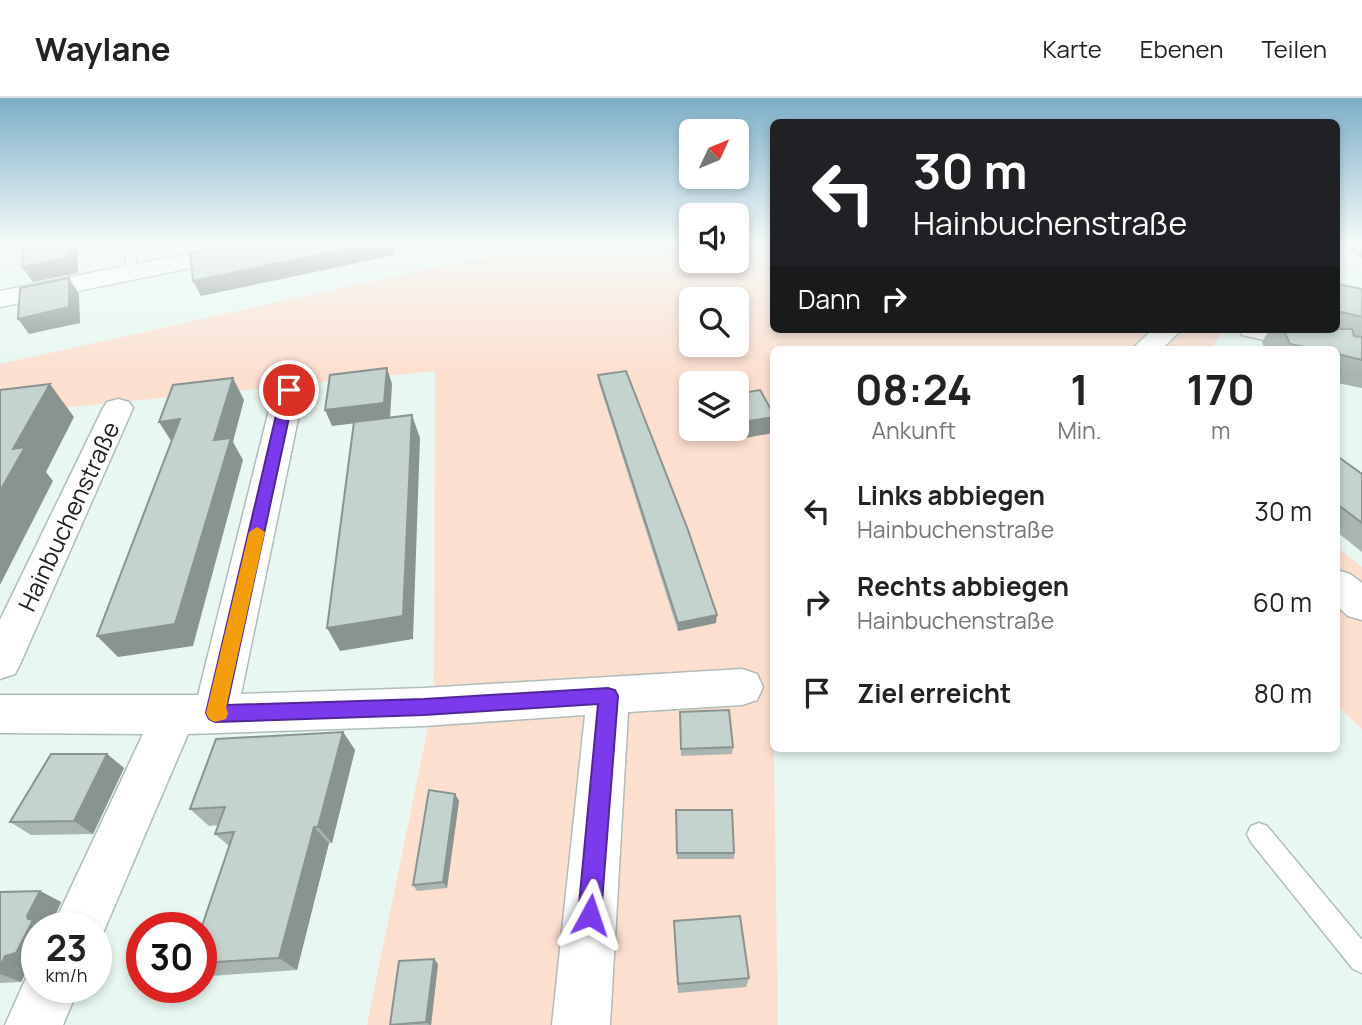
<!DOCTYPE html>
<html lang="de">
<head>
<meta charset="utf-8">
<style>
	body { margin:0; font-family:Manrope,sans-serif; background:#f2f2f2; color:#222; height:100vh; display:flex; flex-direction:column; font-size:26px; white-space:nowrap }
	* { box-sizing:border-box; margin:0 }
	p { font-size:23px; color:#767676 }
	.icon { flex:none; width:38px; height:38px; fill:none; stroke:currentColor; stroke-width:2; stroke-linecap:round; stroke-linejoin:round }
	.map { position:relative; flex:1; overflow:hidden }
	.drawer { position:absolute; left:770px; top:248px; width:570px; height:406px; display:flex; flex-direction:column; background:#fff; border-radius:10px; box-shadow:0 4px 10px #0003 }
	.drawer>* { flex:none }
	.top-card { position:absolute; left:770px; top:21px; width:570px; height:214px; border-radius:10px; box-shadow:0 4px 10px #0003; background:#202124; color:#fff; overflow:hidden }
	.needle { width:46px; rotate:46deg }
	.buttons { position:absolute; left:679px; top:21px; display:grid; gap:14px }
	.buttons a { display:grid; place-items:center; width:70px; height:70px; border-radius:10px; background:#fff; box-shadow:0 4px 10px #0003; font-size:35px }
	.speed { position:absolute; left:21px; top:814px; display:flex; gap:14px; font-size:35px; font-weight:700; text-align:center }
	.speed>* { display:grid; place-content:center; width:91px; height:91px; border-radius:50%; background:#fff; box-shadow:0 4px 10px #0003; line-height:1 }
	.speed small { font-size:18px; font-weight:400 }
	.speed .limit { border:10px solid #d22; background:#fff; color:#111 }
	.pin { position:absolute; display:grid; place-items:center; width:60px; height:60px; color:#fff; margin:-30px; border:4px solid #fff; border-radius:50%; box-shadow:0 2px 7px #0007 }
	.me { position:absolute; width:77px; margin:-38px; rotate:5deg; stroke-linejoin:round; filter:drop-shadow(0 0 5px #0008) }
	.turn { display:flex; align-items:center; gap:24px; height:147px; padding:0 28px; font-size:32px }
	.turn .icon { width:91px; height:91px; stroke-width:2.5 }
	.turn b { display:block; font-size:49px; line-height:60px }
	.then { display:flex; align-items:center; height:66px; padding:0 28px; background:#0003; gap:14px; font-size:26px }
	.eta { display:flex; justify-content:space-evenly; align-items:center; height:119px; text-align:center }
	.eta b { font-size:42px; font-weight:700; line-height:49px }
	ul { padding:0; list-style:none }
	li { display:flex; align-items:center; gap:21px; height:91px; padding:0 28px }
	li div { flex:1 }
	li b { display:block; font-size:26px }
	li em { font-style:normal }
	header { display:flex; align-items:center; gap:42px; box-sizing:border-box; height:98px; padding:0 35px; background:#fff; border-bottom:2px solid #e0e0e0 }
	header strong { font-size:33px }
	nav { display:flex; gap:38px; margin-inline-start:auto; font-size:24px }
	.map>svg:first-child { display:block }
</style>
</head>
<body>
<header>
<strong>Waylane</strong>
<nav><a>Karte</a><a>Ebenen</a><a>Teilen</a></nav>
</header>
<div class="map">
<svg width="1362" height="927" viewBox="0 0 1362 927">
	<rect width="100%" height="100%" fill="#e8f7f1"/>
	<path fill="#fddfd0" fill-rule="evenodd" d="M565,146H691V163H737V146H773L774,231H1224L1210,252H774V651L778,927H367L434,600L435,273L0,316V266L440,168ZM691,201H737V247H691ZM691,285H737V331H691Z
		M1337,449L1362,469V631L1337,607Z"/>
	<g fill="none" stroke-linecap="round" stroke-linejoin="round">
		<defs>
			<path id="service" d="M125,146H135L137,176L127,174Z
				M1259,725L1267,728L1362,842V875L1353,871L1251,744L1247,736L1251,728Z"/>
			<path id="minor" d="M236,146H284L281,151L273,153L0,209V193Z
				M1153,231H1182L1161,252H1131Z
				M1238,231H1287L1362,248V264L1337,259V252H1308L1242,237Z
				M289,283L299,286L304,292L241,596L424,590L742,571L757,576L763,589L757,602L742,607L628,614L610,927H552L585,617L424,628L188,636L97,849L96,830H52L143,636L0,635V597H198L274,292L279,286Z
				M118,301L129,304L133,310L21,564L15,576L0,581V522L103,310L107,304Z
				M1337,472L1350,476L1362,485V522L1348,518L1337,508Z
				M37,867V889H79L63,927H5L31,869Z"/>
		</defs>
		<use href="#service" stroke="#aebdb7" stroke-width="3"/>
		<use href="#minor" stroke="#aebdb7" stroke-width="3"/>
		<use href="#service" fill="#fff" fill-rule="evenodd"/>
		<use href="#minor" fill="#fff" fill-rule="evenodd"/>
	</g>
	<path fill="#a9b5b0" d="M1340,146H1362V161Z
		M1337,186L1362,191V290L1337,285V252H1265L1262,244L1270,231H1337Z
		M598,277L716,525L678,533L599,285Z
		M774,317L773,335L728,343L722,331H737Z
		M1337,358L1362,376V454L1337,434Z
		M680,614L733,649L732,656L681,658Z
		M343,634L355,652L332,745H329L297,872L211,878L201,872V831L229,748L215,736L218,727L209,728L190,711Z
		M107,656L124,670L93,736L31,737L10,724Z
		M455,696L459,703L447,790L417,793L413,787Z
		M676,712L734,755V761H677Z
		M40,793L61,804L21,884L0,885V794Z
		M674,834L749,880L746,889L678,895Z
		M434,861L438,866L431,927H390Z"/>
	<path fill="#899490" d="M69,146H77L78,175L33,184L22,169Z
		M193,146H220L195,151Z
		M371,146H392L395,157L201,198L193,183Z
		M69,180L79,196L80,225L29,236L18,221Z
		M387,270L392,286L390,321L332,328L325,312Z
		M233,280L244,302L233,344L243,362L193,548L118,559L97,538Z
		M50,286L74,319L46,374L53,383L0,487V393L13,351Z
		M412,317L420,340L413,541L340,553L327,530Z
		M774,319L773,335L728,343L729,331H737V325Z
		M180,321L173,346L159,324Z
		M717,517L716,525L678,533V525Z
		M343,634L355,652L332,745L318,729Z
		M107,656L124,670L93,736L74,723Z
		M455,696L459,703L447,790L443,784Z
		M314,729L329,745L297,872L279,860Z
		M40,793L61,804L50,830H37V866L29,868L21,884L0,876V869L5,858L28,821L27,818Z
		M434,861L438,866L431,927H430L426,924Z"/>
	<path fill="#c4d3cd" stroke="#899490" stroke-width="2" d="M24,146H69V160L22,169Z
		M237,146H371L193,183L190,156Z
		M69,180V209L18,221L20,190Z
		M1337,186L1362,191V219L1337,213Z
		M1283,231H1352L1354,238L1362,239V262L1337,256V252H1318L1290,246Z
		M387,270L384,305L325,312L330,277Z
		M626,273L688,432L717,517L678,525L598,277Z
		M233,280L214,342L231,340L175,526L97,538L180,321L159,324L173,287Z
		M50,286L13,351L25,349L0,393V292Z
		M760,292L774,317V319L737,325V296Z
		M412,317L403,518L327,530L354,324Z
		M1337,358L1362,376V425L1337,406Z
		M729,612L733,649L681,651L680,614Z
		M343,634L318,729H314L279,860L201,865V831L234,734L215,736L225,709L190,711L216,641Z
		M51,656H107L74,723L10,724Z
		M429,692L455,696L443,784L413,787Z
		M676,712H732L734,755H677Z
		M40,793L27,818L28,821L33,822L16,855L5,858L0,869V794Z
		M740,818L749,880L678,886L674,823Z
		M434,861L426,924L390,927L399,863Z"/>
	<linearGradient id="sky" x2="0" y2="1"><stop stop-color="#7caec7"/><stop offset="0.53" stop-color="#f5fbf9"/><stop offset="1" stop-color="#f5fbf9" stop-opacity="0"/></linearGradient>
	<rect width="1362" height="276" fill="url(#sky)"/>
	<path fill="#7c3aed" stroke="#51269a" stroke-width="2" d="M289,288L295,292L227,607L424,601L608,590L615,592L618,598L601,817L598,825L590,829L582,825L578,817L598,606L424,617L215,624L209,621L206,615L282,292Z"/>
	<path fill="#f59e0b" d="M257,429L265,434L226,610L228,615L226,621L215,624L209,621L206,615L249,434Z"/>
	<g text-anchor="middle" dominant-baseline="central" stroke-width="7" stroke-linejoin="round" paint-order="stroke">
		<g font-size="24" fill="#1c211f" stroke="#fff">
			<text transform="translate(68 418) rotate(-65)">Hainbuchenstraße</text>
		</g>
	</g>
</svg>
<div class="buttons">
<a><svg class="needle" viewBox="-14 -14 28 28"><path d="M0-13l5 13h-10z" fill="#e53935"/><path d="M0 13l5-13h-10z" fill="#767676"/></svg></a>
<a><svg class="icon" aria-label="sound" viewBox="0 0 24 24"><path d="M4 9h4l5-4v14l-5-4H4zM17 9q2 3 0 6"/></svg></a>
<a><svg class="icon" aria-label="search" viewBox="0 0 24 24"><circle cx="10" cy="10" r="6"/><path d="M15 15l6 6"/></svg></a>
<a><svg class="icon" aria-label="layers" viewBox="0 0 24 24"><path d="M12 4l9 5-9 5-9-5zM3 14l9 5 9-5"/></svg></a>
</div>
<div class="speed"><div>23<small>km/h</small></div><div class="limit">30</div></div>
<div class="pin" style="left:289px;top:292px;background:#d93025"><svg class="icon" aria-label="arrive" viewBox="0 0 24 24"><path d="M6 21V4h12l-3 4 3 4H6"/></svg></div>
<svg class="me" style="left:590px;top:817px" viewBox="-20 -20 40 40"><path d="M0-17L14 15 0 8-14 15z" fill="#7c3aed" stroke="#fff" stroke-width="4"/></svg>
<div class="top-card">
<div class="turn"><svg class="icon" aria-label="left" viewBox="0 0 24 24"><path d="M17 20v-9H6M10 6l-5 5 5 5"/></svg><div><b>30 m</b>Hainbuchenstraße</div></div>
<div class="then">Dann<svg class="icon" aria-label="right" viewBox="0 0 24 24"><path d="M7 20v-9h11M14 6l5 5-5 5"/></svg></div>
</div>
<section class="drawer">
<div class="eta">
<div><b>08:24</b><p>Ankunft</p></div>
<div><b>1</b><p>Min.</p></div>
<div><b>170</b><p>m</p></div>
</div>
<ul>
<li><svg class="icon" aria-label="left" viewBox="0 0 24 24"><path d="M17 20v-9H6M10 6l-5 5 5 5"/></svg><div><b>Links abbiegen</b><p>Hainbuchenstraße</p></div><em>30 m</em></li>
<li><svg class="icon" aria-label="right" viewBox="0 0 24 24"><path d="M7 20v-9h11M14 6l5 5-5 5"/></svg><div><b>Rechts abbiegen</b><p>Hainbuchenstraße</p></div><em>60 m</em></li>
<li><svg class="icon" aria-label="arrive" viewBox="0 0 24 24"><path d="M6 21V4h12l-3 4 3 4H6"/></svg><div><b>Ziel erreicht</b></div><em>80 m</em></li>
</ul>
</section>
</div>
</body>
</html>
